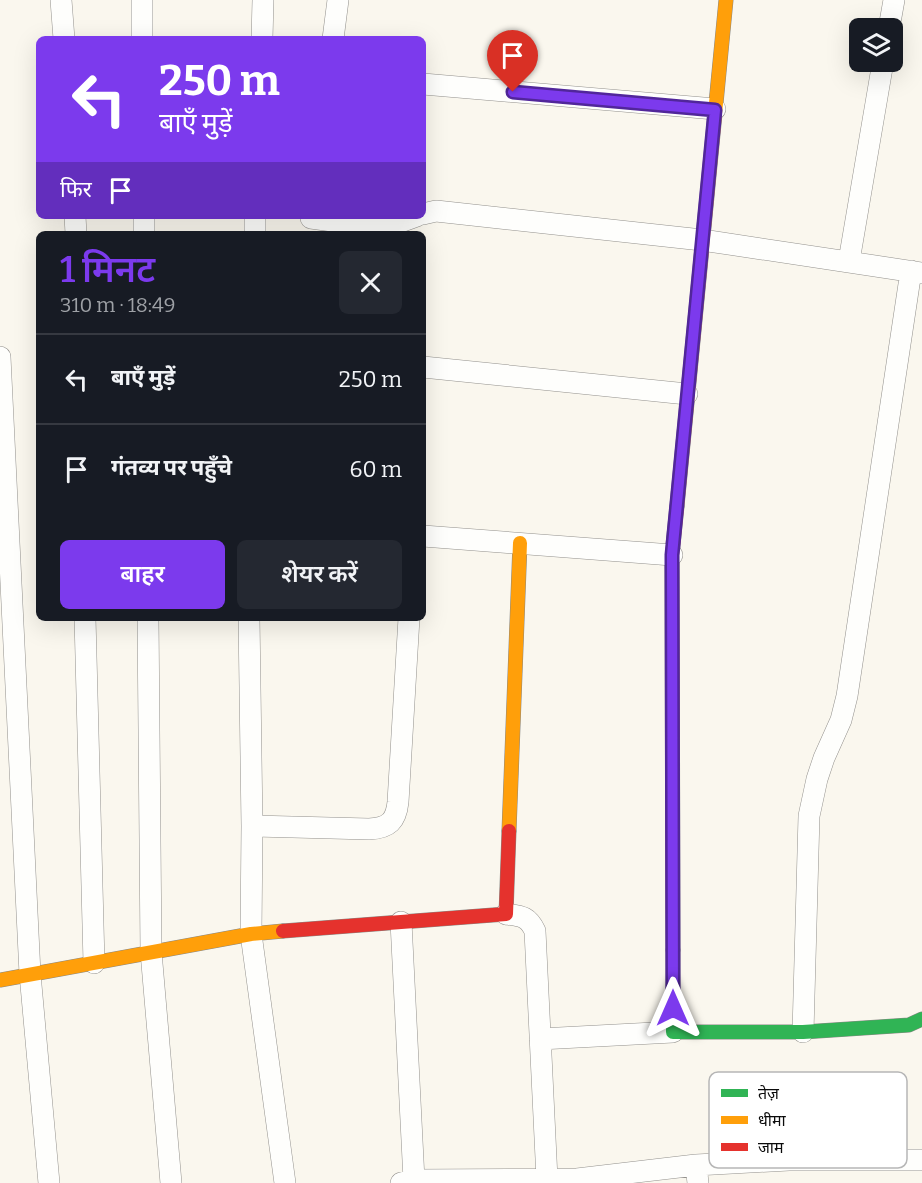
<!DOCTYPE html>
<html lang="hi">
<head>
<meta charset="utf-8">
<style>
	body { margin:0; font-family:Bitter,"Noto Sans Devanagari",serif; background:#242831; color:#f1f3f6; height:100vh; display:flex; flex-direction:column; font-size:22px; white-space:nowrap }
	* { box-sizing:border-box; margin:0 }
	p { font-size:20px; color:#9ea1a6 }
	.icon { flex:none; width:33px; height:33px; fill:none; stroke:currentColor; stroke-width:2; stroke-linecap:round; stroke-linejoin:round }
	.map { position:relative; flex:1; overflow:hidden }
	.panel { position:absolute; left:36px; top:231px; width:390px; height:390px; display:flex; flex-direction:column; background:#171b24; border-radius:9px; box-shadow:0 6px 24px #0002 }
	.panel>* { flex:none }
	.banner { position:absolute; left:36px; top:36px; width:390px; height:183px; border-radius:9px; box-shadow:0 6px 24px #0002; background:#7c3aed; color:#fff; overflow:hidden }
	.tools { position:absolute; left:849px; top:18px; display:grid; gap:12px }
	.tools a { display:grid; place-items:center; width:54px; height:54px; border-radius:9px; background:#171b24; box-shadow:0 6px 24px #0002; font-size:30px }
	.pin { position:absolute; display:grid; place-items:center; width:51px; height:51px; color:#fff; margin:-62px -26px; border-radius:50% 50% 50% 0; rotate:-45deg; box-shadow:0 0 6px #0007 }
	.pin .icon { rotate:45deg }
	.me { position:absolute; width:66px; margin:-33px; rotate:0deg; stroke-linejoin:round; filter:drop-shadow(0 0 4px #0008) }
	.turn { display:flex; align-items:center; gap:21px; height:126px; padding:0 24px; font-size:27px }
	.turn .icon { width:78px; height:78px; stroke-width:2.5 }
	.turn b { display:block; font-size:42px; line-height:51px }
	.then { display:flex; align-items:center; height:57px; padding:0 24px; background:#0003; gap:12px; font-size:22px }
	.round { display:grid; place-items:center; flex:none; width:63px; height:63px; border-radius:9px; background:#242831 }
	.overview { display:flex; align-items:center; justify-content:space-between; height:102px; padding:0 24px }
	h1 { font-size:36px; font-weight:600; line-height:45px; color:#7c3aed }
	.button { display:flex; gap:12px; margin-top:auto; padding:12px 24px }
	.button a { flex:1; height:69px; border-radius:9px; background:#7c3aed; color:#fff; font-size:24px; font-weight:600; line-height:69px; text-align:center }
	.button a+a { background:#242831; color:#f1f3f6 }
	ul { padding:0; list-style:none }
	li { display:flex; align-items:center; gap:18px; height:90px; padding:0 24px; border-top:2px solid #363941 }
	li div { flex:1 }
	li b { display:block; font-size:22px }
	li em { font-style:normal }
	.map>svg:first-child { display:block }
</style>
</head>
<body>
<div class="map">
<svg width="922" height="1183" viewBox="0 0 922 1183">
	<rect width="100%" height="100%" fill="#faf7ee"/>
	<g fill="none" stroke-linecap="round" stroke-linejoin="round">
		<defs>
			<path id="street" d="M61,0L64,39
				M142,0V39
				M889,28L894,0
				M262,39L263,0
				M333,39L338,0
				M423,84L715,109
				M423,214L436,211L702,240L922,273
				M75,216L76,234
				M144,216V234
				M311,216V218L384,228L417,216
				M255,234V216
				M849,261L883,62
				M0,357L30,974L49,1183
				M423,367L687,394
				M423,536L672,555
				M85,618L94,963
				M148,618L151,952L171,1183
				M249,618L252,826L251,934L285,1183
				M252,826L369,829C389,828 396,821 398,802L409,618
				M506,914C521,916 528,916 535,931L547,1179
				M401,922L414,1180L401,1183
				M803,1032L809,816L817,779L824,758L841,720L847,696L911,271
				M540,1039L673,1032
				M696,1165L698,1183
				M414,1180L577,1179L696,1165L789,1160H922"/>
			<path id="fast" d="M673,950V1032H803L909,1025L922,1019"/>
			<path id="slow" d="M677,506L726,0
				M509,831L520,543
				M0,980L251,934L283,931"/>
			<path id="jam" d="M283,931L506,914L509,831
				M673,950L672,555L677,506"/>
		</defs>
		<use href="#street" stroke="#93918d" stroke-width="22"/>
		<use href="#fast" stroke="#898884" stroke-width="15"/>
		<use href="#slow" stroke="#898884" stroke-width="15"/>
		<use href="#jam" stroke="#898884" stroke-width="15"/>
		<use href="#street" stroke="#fefefc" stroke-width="21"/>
		<use href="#fast" stroke="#30b455" stroke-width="14"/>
		<use href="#slow" stroke="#ff9f0a" stroke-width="14"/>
		<use href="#jam" stroke="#e5322d" stroke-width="14"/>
	</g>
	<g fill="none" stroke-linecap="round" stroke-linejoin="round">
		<defs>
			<path id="route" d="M513,92L715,110L672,555L673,1008"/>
		</defs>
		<use href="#route" stroke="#51269a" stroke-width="15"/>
		<use href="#route" stroke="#7c3aed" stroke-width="10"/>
	</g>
	<rect x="709" y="1072" width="198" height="96" rx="9" fill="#fff" stroke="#b6b6b6" stroke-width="1.5"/>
	<rect x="721" y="1089" width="27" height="8" fill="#30b455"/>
	<rect x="721" y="1116" width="27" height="8" fill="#ff9f0a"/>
	<rect x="721" y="1143" width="27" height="8" fill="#e5322d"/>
	<g font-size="16" fill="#0b0b0b">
		<text x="758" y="1099">तेज़</text>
		<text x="758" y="1126">धीमा</text>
		<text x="758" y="1153">जाम</text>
	</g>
</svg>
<div class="tools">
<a><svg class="icon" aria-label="layers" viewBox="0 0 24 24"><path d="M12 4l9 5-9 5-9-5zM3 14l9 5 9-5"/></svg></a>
</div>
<div class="pin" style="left:513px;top:92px;background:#d93025"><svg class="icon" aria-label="arrive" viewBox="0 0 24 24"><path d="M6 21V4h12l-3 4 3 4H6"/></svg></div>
<svg class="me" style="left:673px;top:1008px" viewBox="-20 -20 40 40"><path d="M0-17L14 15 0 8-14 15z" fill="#7c3aed" stroke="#fff" stroke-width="4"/></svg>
<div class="banner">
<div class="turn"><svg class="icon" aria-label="left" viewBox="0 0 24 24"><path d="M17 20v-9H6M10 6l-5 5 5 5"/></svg><div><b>250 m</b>बाएँ मुड़ें</div></div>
<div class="then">फिर<svg class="icon" aria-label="arrive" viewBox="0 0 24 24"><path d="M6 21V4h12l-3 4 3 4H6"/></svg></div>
</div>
<section class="panel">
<div class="overview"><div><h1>1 मिनट</h1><p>310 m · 18:49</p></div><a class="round"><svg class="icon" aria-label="close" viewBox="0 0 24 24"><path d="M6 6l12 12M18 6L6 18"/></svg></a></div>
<ul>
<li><svg class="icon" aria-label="left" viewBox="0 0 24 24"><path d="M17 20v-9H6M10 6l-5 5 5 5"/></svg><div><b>बाएँ मुड़ें</b></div><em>250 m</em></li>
<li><svg class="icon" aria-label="arrive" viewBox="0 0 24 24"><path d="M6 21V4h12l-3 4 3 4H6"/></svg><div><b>गंतव्य पर पहुँचे</b></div><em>60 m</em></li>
</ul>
<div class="button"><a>बाहर</a><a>शेयर करें</a></div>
</section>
</div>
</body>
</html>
